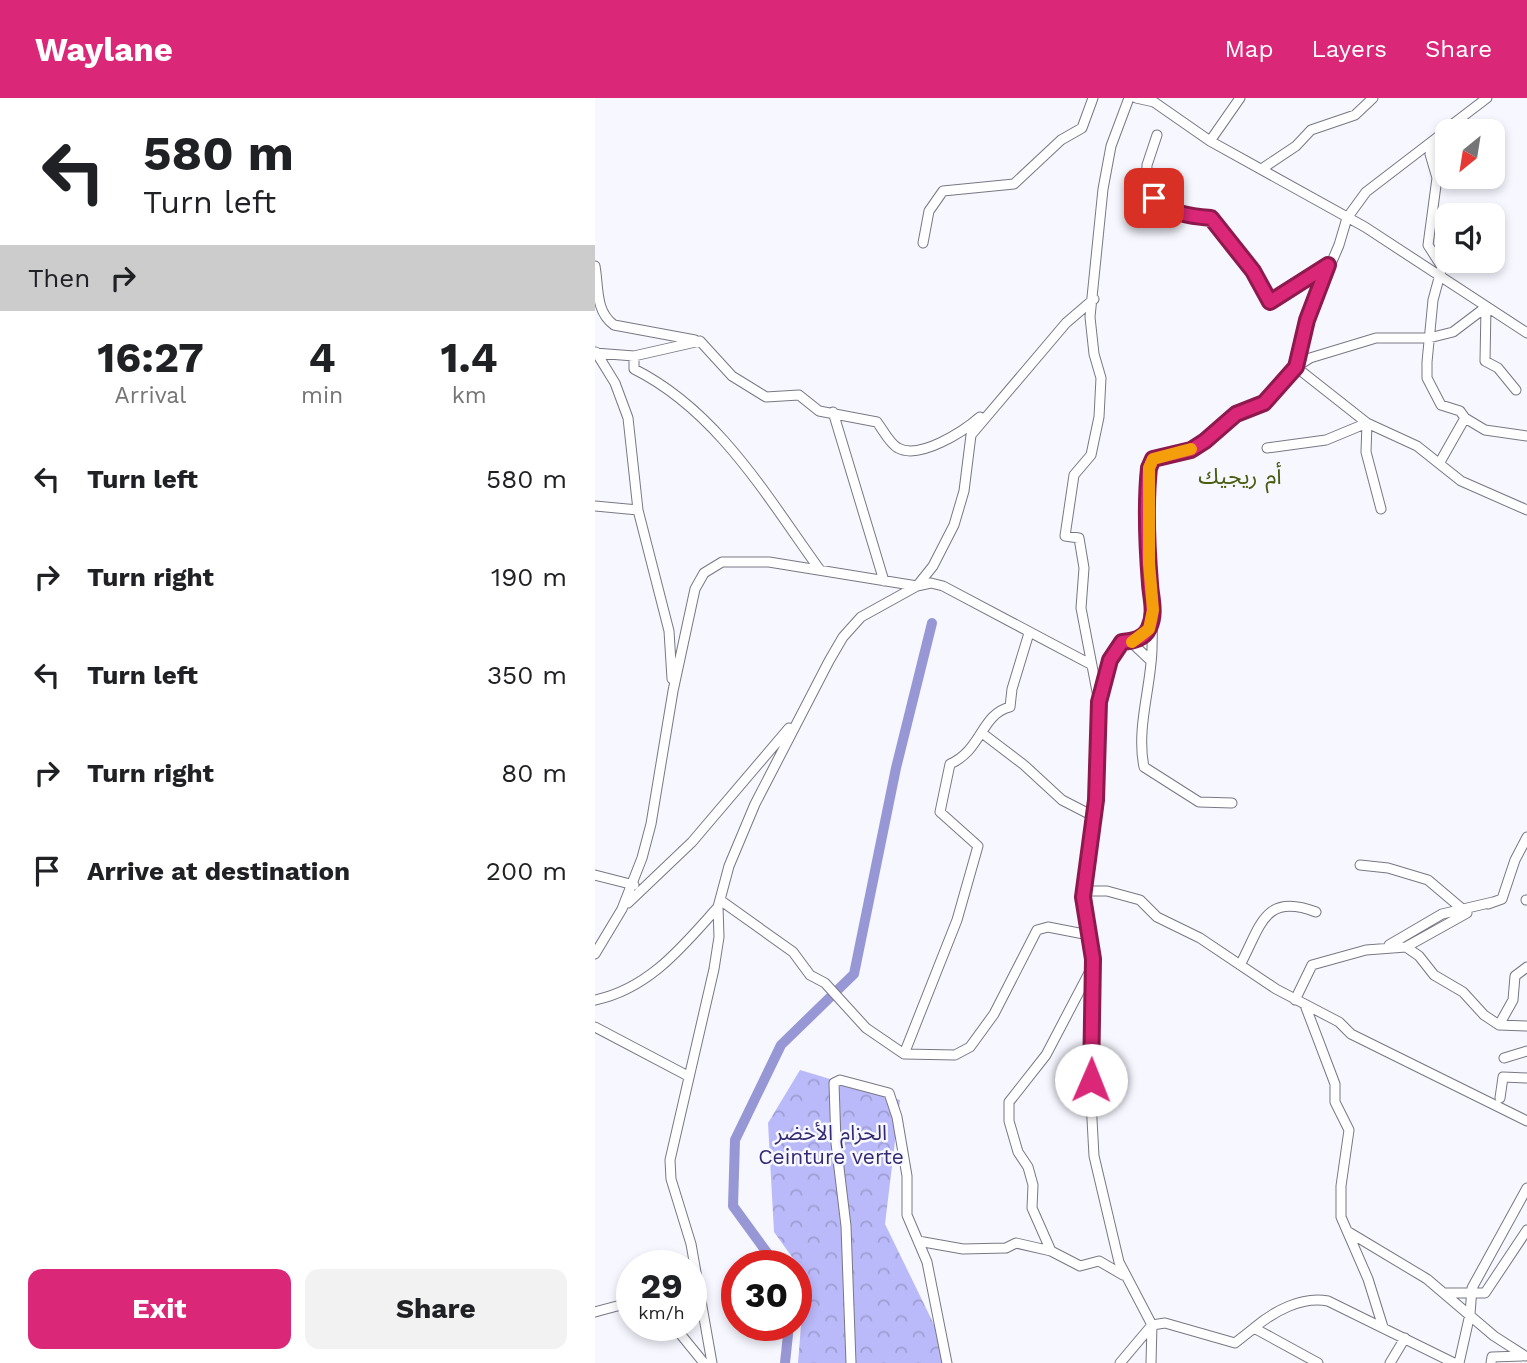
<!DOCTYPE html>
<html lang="en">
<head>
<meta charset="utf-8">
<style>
	body { margin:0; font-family:"Work Sans","Noto Sans Arabic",sans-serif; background:#f2f2f2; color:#202124; height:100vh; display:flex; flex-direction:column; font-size:26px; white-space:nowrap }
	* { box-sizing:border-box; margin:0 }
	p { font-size:23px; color:#757577 }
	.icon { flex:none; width:38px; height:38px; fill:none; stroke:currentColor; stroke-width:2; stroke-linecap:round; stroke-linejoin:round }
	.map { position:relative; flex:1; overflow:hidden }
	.sheet { display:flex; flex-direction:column; background:#fff; width:595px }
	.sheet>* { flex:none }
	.hud { background:#fff; color:#202124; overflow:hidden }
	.needle { width:46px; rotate:210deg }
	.controls { position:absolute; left:840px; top:21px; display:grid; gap:14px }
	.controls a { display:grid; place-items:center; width:70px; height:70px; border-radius:14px; background:#fff; box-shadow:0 4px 10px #0003; font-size:35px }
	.speed { position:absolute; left:21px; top:1152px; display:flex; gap:14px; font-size:35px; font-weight:700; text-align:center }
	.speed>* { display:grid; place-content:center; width:91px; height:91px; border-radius:50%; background:#fff; box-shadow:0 4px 10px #0003; line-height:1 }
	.speed small { font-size:18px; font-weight:400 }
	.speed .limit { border:10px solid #d22; background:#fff; color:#111 }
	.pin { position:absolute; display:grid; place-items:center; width:60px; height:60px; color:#fff; margin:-30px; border-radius:14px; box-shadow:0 4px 10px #0006 }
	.me { position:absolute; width:77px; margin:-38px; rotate:1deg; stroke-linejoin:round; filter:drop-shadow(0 0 5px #0008) }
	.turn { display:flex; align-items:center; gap:24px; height:147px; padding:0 28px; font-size:32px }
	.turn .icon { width:91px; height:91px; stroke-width:2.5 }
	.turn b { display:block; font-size:49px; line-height:60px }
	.then { display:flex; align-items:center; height:66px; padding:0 28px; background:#0003; gap:14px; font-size:26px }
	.eta { display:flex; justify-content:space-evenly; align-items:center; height:119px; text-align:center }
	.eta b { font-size:42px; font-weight:700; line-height:49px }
	.action { display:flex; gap:14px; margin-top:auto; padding:14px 28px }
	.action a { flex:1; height:80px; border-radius:14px; background:#db2777; color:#fff; font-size:28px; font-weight:700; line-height:80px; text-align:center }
	.action a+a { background:#f2f2f2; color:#202124 }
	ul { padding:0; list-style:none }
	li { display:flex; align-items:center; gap:21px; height:98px; padding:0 28px }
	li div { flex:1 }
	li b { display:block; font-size:26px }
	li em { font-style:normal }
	header { display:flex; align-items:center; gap:42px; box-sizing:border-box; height:98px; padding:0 35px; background:#db2777; color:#fff }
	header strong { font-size:33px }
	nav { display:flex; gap:38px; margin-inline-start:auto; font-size:24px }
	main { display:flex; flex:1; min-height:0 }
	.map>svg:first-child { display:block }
</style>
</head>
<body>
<header>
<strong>Waylane</strong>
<nav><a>Map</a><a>Layers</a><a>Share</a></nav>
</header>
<main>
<section class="sheet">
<div class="hud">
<div class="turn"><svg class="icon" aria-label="left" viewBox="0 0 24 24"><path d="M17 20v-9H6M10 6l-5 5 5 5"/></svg><div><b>580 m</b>Turn left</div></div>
<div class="then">Then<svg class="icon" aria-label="right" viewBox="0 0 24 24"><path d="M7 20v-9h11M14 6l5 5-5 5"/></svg></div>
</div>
<div class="eta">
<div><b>16:27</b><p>Arrival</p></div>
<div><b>4</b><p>min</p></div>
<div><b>1.4</b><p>km</p></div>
</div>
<ul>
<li><svg class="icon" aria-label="left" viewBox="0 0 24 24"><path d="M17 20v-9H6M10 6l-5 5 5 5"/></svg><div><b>Turn left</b></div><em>580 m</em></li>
<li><svg class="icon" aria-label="right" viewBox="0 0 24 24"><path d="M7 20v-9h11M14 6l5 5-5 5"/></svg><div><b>Turn right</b></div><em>190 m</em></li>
<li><svg class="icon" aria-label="left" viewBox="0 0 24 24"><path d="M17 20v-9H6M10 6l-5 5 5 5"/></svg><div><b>Turn left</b></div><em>350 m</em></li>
<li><svg class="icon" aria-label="right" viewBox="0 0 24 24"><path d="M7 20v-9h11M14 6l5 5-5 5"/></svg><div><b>Turn right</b></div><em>80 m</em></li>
<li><svg class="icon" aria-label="arrive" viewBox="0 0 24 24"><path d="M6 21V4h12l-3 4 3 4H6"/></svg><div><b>Arrive at destination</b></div><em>200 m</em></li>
</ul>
<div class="action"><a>Exit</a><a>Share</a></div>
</section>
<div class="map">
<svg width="932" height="1265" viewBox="0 0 932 1265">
	<defs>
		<pattern id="forest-crowns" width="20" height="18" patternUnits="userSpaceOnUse" patternTransform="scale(1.75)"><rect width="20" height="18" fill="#bab9f9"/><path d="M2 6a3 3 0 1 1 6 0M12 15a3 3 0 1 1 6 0" fill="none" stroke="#9f9ed4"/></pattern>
	</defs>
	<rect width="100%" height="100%" fill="#f6f7ff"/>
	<path fill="url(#forest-crowns)" d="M205,972L305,1002L290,1126L348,1245L347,1265H203L210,1177L179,1134L173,1025Z"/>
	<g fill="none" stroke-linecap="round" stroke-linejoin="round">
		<path stroke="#9897d5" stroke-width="10" d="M181,1167L138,1108L140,1042L186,947L259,876L301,670L337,525
			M190,1265L194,1227"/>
		<defs>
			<path id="minor" d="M534,0L516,48L508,91L495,219L499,256L506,280L504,319L496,357L479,377L470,438L484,440L489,470L486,510L504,604L505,625L501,703L488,799L498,861L496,1003L499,1058L524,1164L557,1227L556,1265
				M541,0L559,4L615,43L770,129L932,235
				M562,37L552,67L551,91C570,113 588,117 616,120L658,173L675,204L733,167
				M615,43L645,0
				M668,70L701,48L716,32L760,17L778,0
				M328,145L334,113L348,93L419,86L466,42L487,30L498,0
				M0,168C4,190 0,213 19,227L100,242
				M891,209L890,263L903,270L921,292
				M1,254L20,285L33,320L43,412L74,533L77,581
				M0,255L39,258L105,243L137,278L171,299L204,297L224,313L282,324C288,332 295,346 303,350C325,362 369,333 385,319
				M39,258V271C123,313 172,399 225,472
				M701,269L712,222L744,147L752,120L771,94L844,38
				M701,269L715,260L781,240H834L858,234L891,209
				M238,314L289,483
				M870,320L890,332L932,338
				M672,350L731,342L772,325L771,354L786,411
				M845,364L870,320L865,313L846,307L832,280V264L838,202L847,169L833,147L842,80L835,56L850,32L892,0
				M0,408L43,412
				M535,544L549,537L556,525
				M505,602L515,562L527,544L538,546L556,563
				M387,635L429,667L467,702L500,719
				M637,705L604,704L549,669C541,630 556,590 557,551C559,495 553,437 553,379L558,361L596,352L610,343L641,316L669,305L701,269L772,325L822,348L866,383L932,412
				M0,777L39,787
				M489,793H512L545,802L562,819L605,840L681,891L744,924L756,936L932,1023
				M125,802L198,854L215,877L230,885L271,930L309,956L360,957L375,949L399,916L442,832L453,829L494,837
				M931,802H932
				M33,805L97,744L194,630
				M893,806L907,801L920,762L932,739
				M794,847L847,816L898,804
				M811,849L824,858L839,877L868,894L889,917L904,927L932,928
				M0,856L27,811L47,760L56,726L78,593L100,491L109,475L127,464H174L322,488L336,485L348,488L497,567
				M645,867C666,828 669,794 721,814
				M0,902C54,891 88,848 123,809
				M700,902L717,867L771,852L811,849L872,815L833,782L793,770L765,767
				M710,907L740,986V1004L754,1032L746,1088V1119L773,1181L788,1229
				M904,927L918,902L920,878L932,869
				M0,929L93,978
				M309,956L362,822L383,748L345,714L355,666C387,652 386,616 415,609L417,591L434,535
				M909,960L932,953
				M905,1000L908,979L932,980
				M752,1133L832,1181L899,1238L930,1258
				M323,1143L368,1151L411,1150L421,1145L456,1153L485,1168L504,1163L528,1177
				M456,1153L437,1110L438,1087L433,1069L423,1054L414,1023V1004L451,957L495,873
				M849,1195H890L932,1132
				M0,1214L37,1204
				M78,1227L109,1265
				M659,1230C679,1213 707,1198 733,1203L859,1265
				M117,1265L96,1146L76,1081L75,1062L119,871L124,839L123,809L134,768L160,706L234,563L248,539L266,519L322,488L338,468L359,427L369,393L376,337L471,225L499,201
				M256,1265L251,1128L241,1045L239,985L245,982L294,995L302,1019L312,1078V1117L332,1164L352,1265
				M525,1265L557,1227L570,1225L640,1245L659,1230L723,1265
				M795,1265L810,1240
				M864,1265L875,1216L877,1190L932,1090
				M896,1265L897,1259L927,1258"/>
		</defs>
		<use href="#minor" stroke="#787884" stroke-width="11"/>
		<use href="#minor" stroke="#fff" stroke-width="9"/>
	</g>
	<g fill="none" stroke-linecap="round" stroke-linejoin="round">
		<defs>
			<path id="route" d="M496,982L498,861L488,799L501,702L504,604L515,562L527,544C538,543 549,541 554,530C561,515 556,501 555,486C552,448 550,408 554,370L558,361L596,352L610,343L641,316L669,305L701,269L712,222L733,167L675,204L658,173L616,120C593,118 577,116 559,100"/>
		</defs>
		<use href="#route" stroke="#8e194d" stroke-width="18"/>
		<use href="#route" stroke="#db2777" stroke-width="12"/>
		<path stroke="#f59e0b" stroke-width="12" d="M537,544L554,531L558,512L554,465V370L558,361L596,351"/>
	</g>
	<g text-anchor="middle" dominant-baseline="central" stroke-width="5" stroke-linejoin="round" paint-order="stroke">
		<g font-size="21" fill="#342a72" stroke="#f6f7ff">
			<text x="236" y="1034">الحزام الأخضر<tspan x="236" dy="24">Ceinture verte</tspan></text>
		</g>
		<g font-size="23" fill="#4a5c10" stroke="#f6f7ff">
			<text x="645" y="378">أم ريجيك</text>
		</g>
	</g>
</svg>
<div class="controls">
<a><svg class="needle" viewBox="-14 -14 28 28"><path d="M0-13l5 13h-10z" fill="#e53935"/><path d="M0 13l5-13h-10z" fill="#757577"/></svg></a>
<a><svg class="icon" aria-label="sound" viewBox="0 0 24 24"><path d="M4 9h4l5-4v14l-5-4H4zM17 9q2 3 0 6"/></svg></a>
</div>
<div class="speed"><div>29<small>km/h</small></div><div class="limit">30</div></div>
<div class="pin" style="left:559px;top:100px;background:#d93025"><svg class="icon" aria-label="arrive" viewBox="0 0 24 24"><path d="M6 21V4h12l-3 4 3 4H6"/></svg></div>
<svg class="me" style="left:496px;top:982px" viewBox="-20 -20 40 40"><circle r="19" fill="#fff"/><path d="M0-13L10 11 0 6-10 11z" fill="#db2777"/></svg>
</div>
</main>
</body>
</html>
